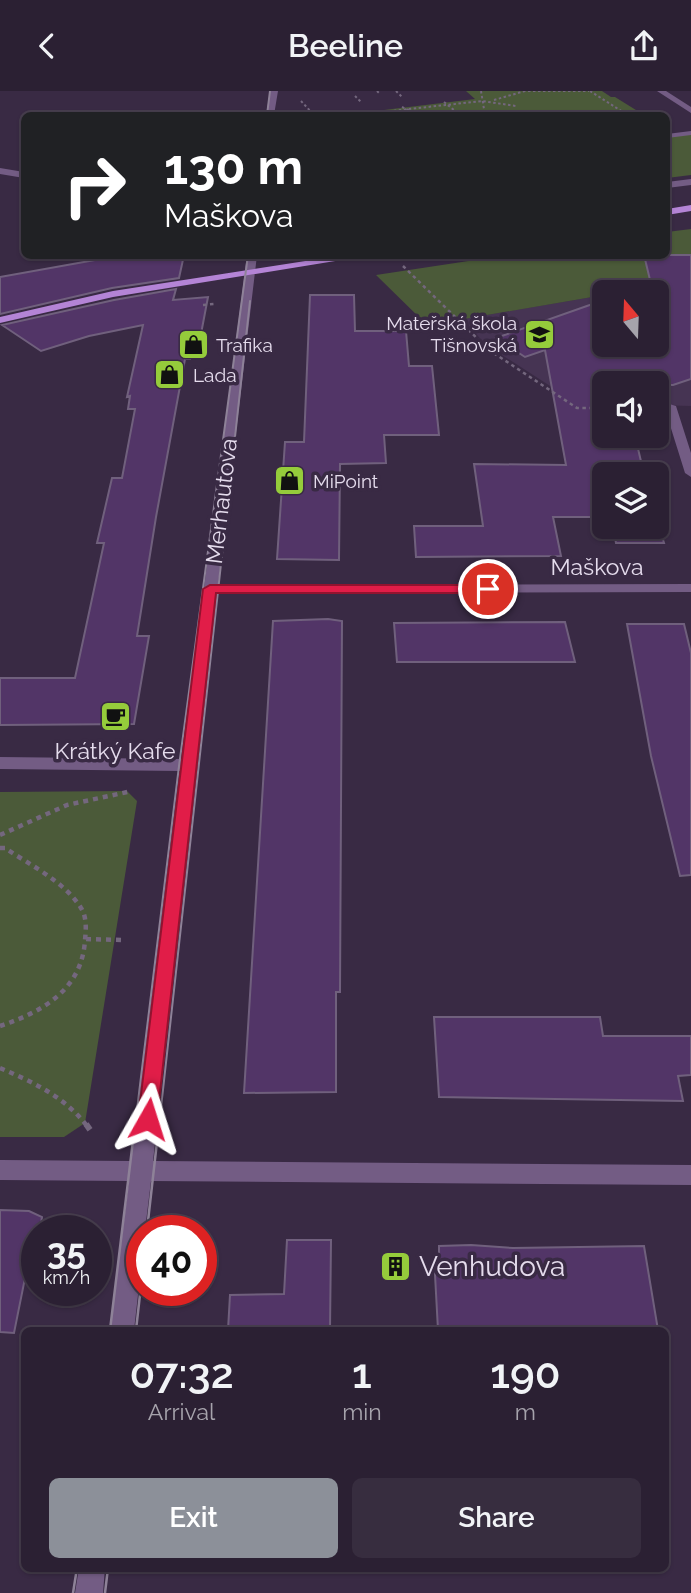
<!DOCTYPE html>
<html lang="en">
<head>
<meta charset="utf-8">
<style>
	body { margin:0; font-family:Raleway,sans-serif; background:#372d3f; color:#f1f3f6; height:100vh; display:flex; flex-direction:column; font-size:26px; white-space:nowrap }
	* { box-sizing:border-box; margin:0 }
	p { font-size:23px; color:#a6a3ac }
	.icon { flex:none; width:38px; height:38px; fill:none; stroke:currentColor; stroke-width:2; stroke-linecap:round; stroke-linejoin:round }
	.map { position:relative; flex:1; overflow:hidden }
	.panel { position:absolute; left:21px; top:1236px; width:648px; height:245px; display:flex; flex-direction:column; background:#2b2033; border-radius:10px; box-shadow:0 2px 5px #0004,0 0 0 2px #473e4e }
	.panel>* { flex:none }
	.banner { position:absolute; left:21px; top:21px; width:649px; height:147px; border-radius:10px; box-shadow:0 2px 5px #0004,0 0 0 2px #473e4e; background:#202124; color:#fff; overflow:hidden }
	.needle { width:46px; rotate:341deg }
	.controls { position:absolute; left:592px; top:189px; display:grid; gap:14px }
	.controls a { display:grid; place-items:center; width:77px; height:77px; border-radius:10px; background:#2b2033; box-shadow:0 2px 5px #0004,0 0 0 2px #473e4e; font-size:35px }
	.speed { position:absolute; left:21px; top:1124px; display:flex; gap:14px; font-size:35px; font-weight:700; text-align:center }
	.speed>* { display:grid; place-content:center; width:91px; height:91px; border-radius:50%; background:#2b2033; box-shadow:0 2px 5px #0004,0 0 0 2px #473e4e; line-height:1 }
	.speed small { font-size:18px; font-weight:400 }
	.speed .limit { border:10px solid #d22; background:#fff; color:#111 }
	.pin { position:absolute; display:grid; place-items:center; width:60px; height:60px; color:#fff; margin:-30px; border:4px solid #fff; border-radius:50%; box-shadow:0 2px 7px #0007 }
	.me { position:absolute; width:77px; margin:-38px; rotate:6deg; stroke-linejoin:round; filter:drop-shadow(0 0 5px #0008) }
	.turn { display:flex; align-items:center; gap:24px; height:147px; padding:0 28px; font-size:32px }
	.turn .icon { width:91px; height:91px; stroke-width:2.5 }
	.turn b { display:block; font-size:49px; line-height:60px }
	.eta { display:flex; justify-content:space-evenly; align-items:center; height:119px; text-align:center }
	.eta b { font-size:42px; font-weight:600; line-height:49px }
	.action { display:flex; gap:14px; margin-top:auto; padding:14px 28px }
	.action a { flex:1; height:80px; border-radius:10px; background:#8c9099; color:#fff; font-size:28px; font-weight:600; line-height:80px; text-align:center }
	.action a+a { background:#372d3f; color:#f1f3f6 }
	header { display:flex; justify-content:space-between; align-items:center; height:91px; padding:0 28px; background:#2b2033; font-size:32px; font-weight:600 }
	.map>svg:first-child { display:block }
</style>
</head>
<body>
<header><svg class="icon" aria-label="back" viewBox="0 0 24 24"><path d="M15 5l-7 7 7 7"/></svg>Beeline<svg class="icon" aria-label="share" viewBox="0 0 24 24"><path d="M12 15V3M7 8l5-5 5 5M5 13v7h14v-7"/></svg></header>
<div class="map">
<svg width="691" height="1502" viewBox="0 0 691 1502">
	<rect width="100%" height="100%" fill="#392a44"/>
	<path fill="#463453" d="M691,188V315L656,314V292H604L578,313L485,253L463,228L604,204V254H656V201H618Z"/>
	<path fill="#4b5a39" d="M466,0H602L611,6H615L644,24H360L359,22L475,8Z
		M691,43V84L667,87V46Z
		M691,138V188L604,201V204L464,228L467,233L458,234L450,227L425,232L376,184L508,164H667V141Z
		M127,700L137,710L85,1032L64,1046H0V701Z"/>
	<path fill="#523567" stroke="#70607d" stroke-width="2" d="M123,164H184L179,187L112,197L0,223V186Z
		M644,164H691V288L673,294L604,292V345H635L644,383H604V426H553L561,465L416,466L414,435H483L474,373L566,374L545,259L525,266L496,247L604,209V254H656V201H626L651,193Z
		M176,198L173,209L208,206L197,264H190V268H185L156,426L137,545H149L134,633L0,634V587H75L104,452H97L112,387H122L135,318H128L130,305L127,306L143,234L89,245L41,260L2,234L114,209Z
		M310,204H354L355,240H406L409,275H432L439,344H384L386,372L340,373L339,469L277,468L285,351H304Z
		M656,426L664,452H616L613,436H656Z
		M328,528L342,530L340,901H336V1001L244,1002L273,530Z
		M565,531L575,571H397L394,532Z
		M627,533H684L691,562V784L680,785L651,665Z
		M434,926H600L603,945H691V984L678,985L683,1010L439,1006Z
		M0,1119L29,1120L42,1126L40,1139H37L33,1183L26,1182L14,1242L0,1241Z
		M287,1149H331L330,1239H228L230,1204L284,1203Z
		M471,1154L513,1157L644,1155L658,1239H438L434,1165H439V1155Z"/>
	<g fill="none" stroke-linecap="round" stroke-linejoin="round">
		<path stroke="#74677e" stroke-width="2" stroke-dasharray="2.5 2.5" stroke-linecap="butt" d="M377,0L379,2
			M396,0L402,6
			M481,0L485,24
			M523,0H589
			M590,0L626,23
			M355,5L361,11
			M494,9L525,0
			M301,10L314,24
			M444,11L460,24
			M402,16L418,24
			M364,23L482,10L516,15
			M611,24H629"/>
		<path stroke="#74677e" stroke-width="2.5" stroke-dasharray="3.5 3.5" stroke-linecap="butt" d="M403,175L489,259L577,317H604
			M203,214L214,213"/>
		<path stroke="#74677e" stroke-width="4.5" stroke-dasharray="5 5" stroke-linecap="butt" d="M0,744L67,714L132,700
			M0,757H5C30,774 65,791 81,817C87,826 86,839 85,849C82,899 42,921 0,935
			M86,848L124,849
			M0,977C33,991 65,1006 87,1035"/>
		<path stroke="#74677e" stroke-width="6" stroke-dasharray="7 7" stroke-linecap="butt" d="M86,1033L93,1043"/>
		<path fill="#735c84" fill-rule="evenodd" d="M270,0H278L274,24H266Z
			M657,0H666L691,16V22Z
			M691,40V44L667,47V43Z
			M0,77L24,81V87L0,83Z
			M691,88V94L667,97V91Z
			M247,164H257L218,494L691,493V501L217,502L153,1070L691,1074V1094L151,1090L145,1139H142V1169L134,1239H110L129,1090L0,1089V1069L131,1070L180,680L0,678V666L182,668Z
			M666,312L676,315L691,362V386L685,382L664,315Z
			M79,1477H105L103,1502H75Z"/>
		<path fill="#b484d6" fill-rule="evenodd" d="M691,114V120L667,124V118Z
			M344,164H372L113,206L0,232V226L113,200Z"/>
		<path stroke="#8e8298" stroke-width="2" d="M267,24L270,0
			M135,1035L179,675L248,164
			M159,1035L250,210"/>
		<path stroke="#8e8298" stroke-width="2.5" d="M147,1139L159,1033
			M110,1239L135,1033
			M136,1239L142,1186
			M73,1502L77,1477
			M105,1502L108,1477"/>
	</g>
	<path fill="#e11d48" stroke="#92132f" stroke-width="2" d="M210,494H488L494,498L488,502H216L157,1028L155,1034L148,1037L141,1034L138,1028L203,498Z"/>
	<defs>
		<symbol id="school-square" viewBox="-11 -11 22 22"><rect x="-9" y="-9" width="18" height="18" rx="4" fill="#95cc3b" stroke="#392a44"/><path d="M0-5L7-2L0 1L-7-2ZM-4 1L0 2.5L4 1V4Q0 6-4 4Z" fill="#111"/></symbol>
		<symbol id="shop-square" viewBox="-11 -11 22 22"><rect x="-9" y="-9" width="18" height="18" rx="4" fill="#95cc3b" stroke="#392a44"/><path d="M-5-2.5h2.3a2.7 3.5 0 0 1 5.4 0H5L5.5 6h-11ZM-1.5-2.5h3a1.5 2.3 0 0 0-3 0Z" fill="#111"/></symbol>
		<symbol id="cafe-square" viewBox="-11 -11 22 22"><rect x="-9" y="-9" width="18" height="18" rx="4" fill="#95cc3b" stroke="#392a44"/><path d="M-5.5-4.5H6V0H3Q3 3.5 0 3.5H-2.5Q-5.5 3.5-5.5 0ZM3-3.2v2h1.7v-2ZM-6 4.5H4V6H-6Z" fill="#111"/></symbol>
		<symbol id="building-square" viewBox="-11 -11 22 22"><rect x="-9" y="-9" width="18" height="18" rx="4" fill="#95cc3b" stroke="#392a44"/><path d="M-4-6H4V6H1V3H-1V6H-4ZM-2.5-4.3h1.7v1.8h-1.7ZM.8-4.3h1.7v1.8H.8ZM-2.5-1h1.7V.8h-1.7ZM.8-1h1.7V.8H.8Z" fill="#111"/></symbol>
	</defs>
	<g fill-rule="evenodd">
		<use href="#school-square" x="522" y="226" width="35" height="35"/>
		<use href="#shop-square" x="176" y="236" width="35" height="35"/>
		<use href="#shop-square" x="152" y="266" width="35" height="35"/>
		<use href="#shop-square" x="272" y="372" width="35" height="35"/>
		<use href="#cafe-square" x="98" y="608" width="35" height="35"/>
		<use href="#building-square" x="378" y="1158" width="35" height="35"/>
	</g>
	<g text-anchor="middle" dominant-baseline="central" stroke-width="7" stroke-linejoin="round" paint-order="stroke">
		<g font-size="19" fill="#e5dced" stroke="#392a44" text-anchor="start">
			<text x="517" y="232" text-anchor="end">Mateřská škola<tspan x="517" dy="22">Tišnovská</tspan></text>
			<text x="216" y="254">Trafika</text>
			<text x="193" y="284">Lada</text>
			<text x="313" y="390">MiPoint</text>
		</g>
		<g font-size="23" fill="#e5dced" stroke="#392a44">
			<text transform="translate(221 410) rotate(-83)">Merhautova</text>
			<text x="597" y="475">Maškova</text>
		</g>
		<g font-size="23" fill="#e5dced" stroke="#392a44">
			<text x="115" y="659">Krátký Kafe</text>
		</g>
		<g font-size="28" fill="#e5dced" stroke="#392a44" text-anchor="start">
			<text x="419" y="1175">Venhudova</text>
		</g>
	</g>
</svg>
<div class="controls">
<a><svg class="needle" viewBox="-14 -14 28 28"><path d="M0-13l5 13h-10z" fill="#e53935"/><path d="M0 13l5-13h-10z" fill="#a6a3ac"/></svg></a>
<a><svg class="icon" aria-label="sound" viewBox="0 0 24 24"><path d="M4 9h4l5-4v14l-5-4H4zM17 9q2 3 0 6"/></svg></a>
<a><svg class="icon" aria-label="layers" viewBox="0 0 24 24"><path d="M12 4l9 5-9 5-9-5zM3 14l9 5 9-5"/></svg></a>
</div>
<div class="speed"><div>35<small>km/h</small></div><div class="limit">40</div></div>
<div class="pin" style="left:488px;top:498px;background:#d93025"><svg class="icon" aria-label="arrive" viewBox="0 0 24 24"><path d="M6 21V4h12l-3 4 3 4H6"/></svg></div>
<svg class="me" style="left:148px;top:1028px" viewBox="-20 -20 40 40"><path d="M0-17L14 15 0 8-14 15z" fill="#e11d48" stroke="#fff" stroke-width="4"/></svg>
<div class="banner">
<div class="turn"><svg class="icon" aria-label="right" viewBox="0 0 24 24"><path d="M7 20v-9h11M14 6l5 5-5 5"/></svg><div><b>130 m</b>Maškova</div></div>
</div>
<section class="panel">
<div class="eta">
<div><b>07:32</b><p>Arrival</p></div>
<div><b>1</b><p>min</p></div>
<div><b>190</b><p>m</p></div>
</div>
<div class="action"><a>Exit</a><a>Share</a></div>
</section>
</div>
</body>
</html>
